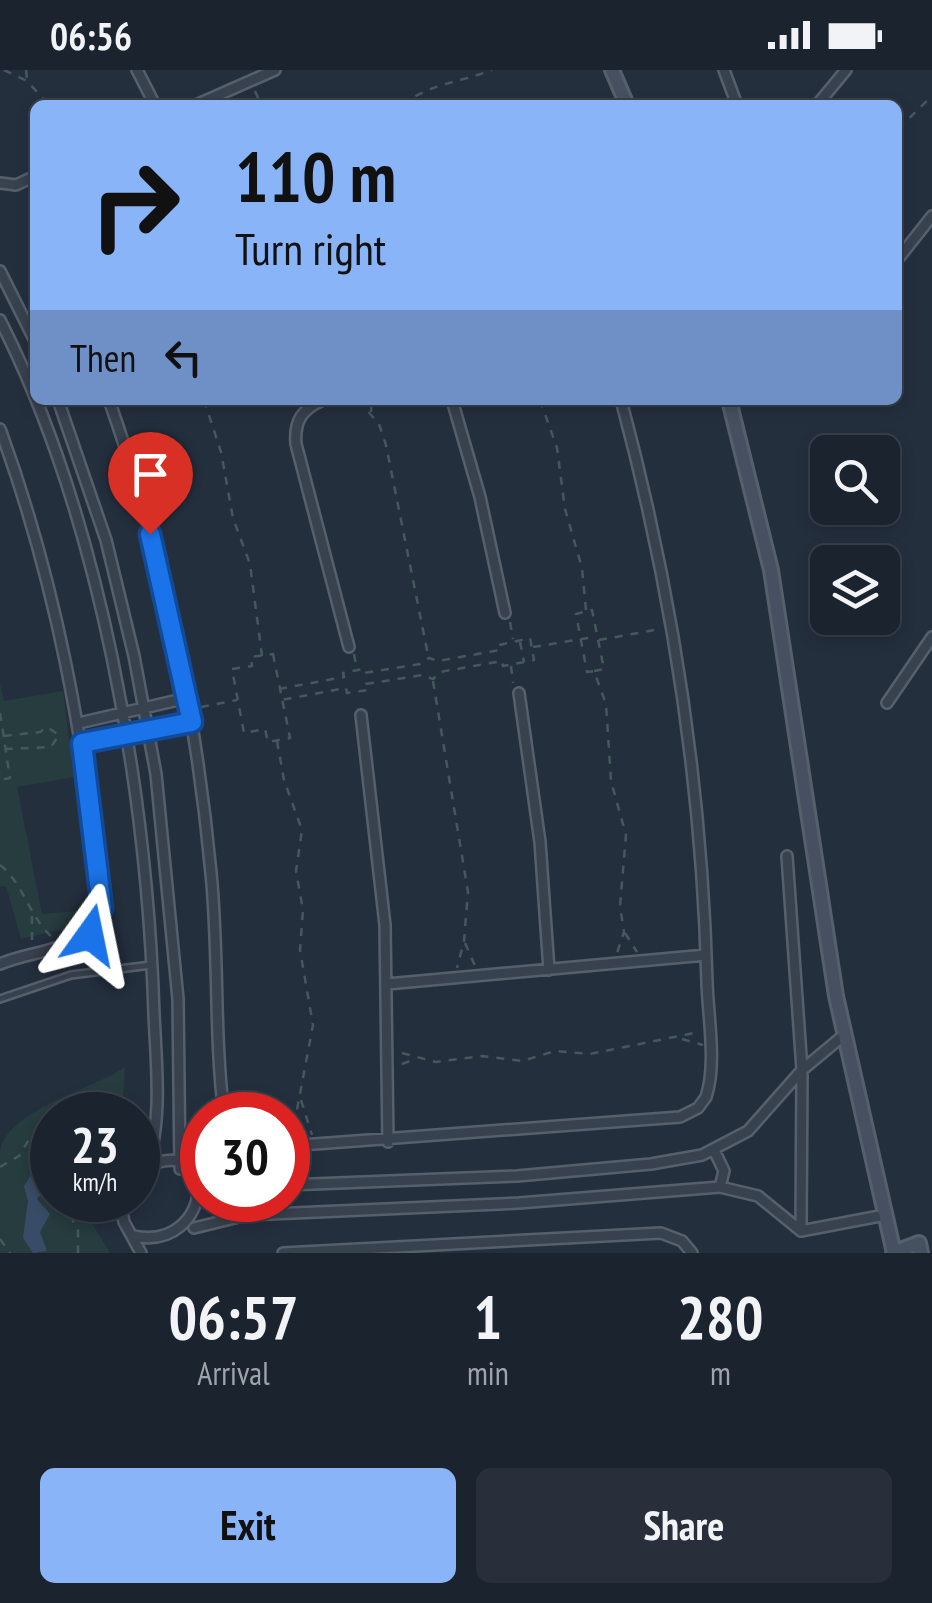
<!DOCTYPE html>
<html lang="en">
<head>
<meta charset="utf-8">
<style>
	body { margin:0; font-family:"PT Sans Narrow",sans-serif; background:#282f3a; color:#f1f3f6; height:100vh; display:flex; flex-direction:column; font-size:38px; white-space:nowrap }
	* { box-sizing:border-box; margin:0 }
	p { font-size:32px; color:#a0a4aa }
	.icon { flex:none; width:55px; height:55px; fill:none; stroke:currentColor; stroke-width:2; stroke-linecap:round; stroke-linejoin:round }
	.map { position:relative; height:1183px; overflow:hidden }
	.drawer { display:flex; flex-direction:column; background:#1b232e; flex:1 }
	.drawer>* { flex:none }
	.top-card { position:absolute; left:30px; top:30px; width:872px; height:305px; border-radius:15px; box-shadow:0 5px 15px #0003,0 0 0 2px #39404a; background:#8ab4f8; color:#111; overflow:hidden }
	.fabs { position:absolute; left:810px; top:365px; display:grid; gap:20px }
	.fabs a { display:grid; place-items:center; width:90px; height:90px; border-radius:15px; background:#1b232e; box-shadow:0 5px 15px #0003,0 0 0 2px #39404a; font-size:50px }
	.speed { position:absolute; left:30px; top:1022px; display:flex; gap:20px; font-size:50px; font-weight:700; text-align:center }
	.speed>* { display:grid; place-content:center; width:130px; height:130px; border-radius:50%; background:#1b232e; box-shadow:0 5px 15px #0003,0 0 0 2px #39404a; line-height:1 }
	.speed small { font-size:25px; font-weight:400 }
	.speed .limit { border:15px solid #d22; background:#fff; color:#111 }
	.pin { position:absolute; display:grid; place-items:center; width:85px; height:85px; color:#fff; margin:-102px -42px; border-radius:50% 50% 50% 0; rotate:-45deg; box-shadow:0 0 10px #0007 }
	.pin .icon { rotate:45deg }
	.me { position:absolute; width:110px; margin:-55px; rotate:12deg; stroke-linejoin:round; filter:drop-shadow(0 0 8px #0008) }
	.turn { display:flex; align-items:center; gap:35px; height:210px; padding:0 40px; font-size:45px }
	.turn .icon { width:130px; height:130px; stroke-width:2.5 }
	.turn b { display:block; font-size:70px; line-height:85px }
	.then { display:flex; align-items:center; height:95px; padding:0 40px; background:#0003; gap:20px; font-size:38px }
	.eta { display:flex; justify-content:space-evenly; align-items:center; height:170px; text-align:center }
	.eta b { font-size:60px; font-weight:700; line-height:70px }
	.button { display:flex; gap:20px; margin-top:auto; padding:20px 40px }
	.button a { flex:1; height:115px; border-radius:15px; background:#8ab4f8; color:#111; font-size:40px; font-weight:700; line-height:115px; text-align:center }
	.button a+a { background:#282f3a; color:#f1f3f6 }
	.status { display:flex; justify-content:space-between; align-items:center; height:70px; padding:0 50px; background:#1b232e; direction:ltr }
	.status svg { height:28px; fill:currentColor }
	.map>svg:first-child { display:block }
</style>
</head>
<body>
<div class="status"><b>06:56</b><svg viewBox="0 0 49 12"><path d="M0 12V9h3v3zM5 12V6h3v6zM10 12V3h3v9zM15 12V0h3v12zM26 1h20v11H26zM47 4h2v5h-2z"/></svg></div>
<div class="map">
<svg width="932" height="1183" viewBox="0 0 932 1183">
	<rect width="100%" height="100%" fill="#242f3e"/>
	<path fill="#263c3f" d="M0,614L4,631L63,621L74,707L17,717L42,844L89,840L76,856L21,869L6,816L0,817Z
		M125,997L122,1045H52V1130H89L90,1150L110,1183H0C0,1150 0,1114 0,1082C6,1040 94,1019 125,997Z"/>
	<path fill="#394c67" d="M52,1073V1113L37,1129L50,1144L40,1162L47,1181L33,1183L23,1168L28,1131L24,1116Z"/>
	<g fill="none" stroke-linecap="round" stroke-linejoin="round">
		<defs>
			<path id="service" d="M0,929L71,905L151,895"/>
			<path id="minor" d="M137,0L155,35
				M724,0L737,35
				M196,35L275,0
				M817,35L846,0
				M0,113L16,115L35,106
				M898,189L932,146
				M0,201L35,271
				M0,250C101,449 147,722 154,944C156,992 163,1050 147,1096
				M58,330L106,470L134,586L156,704L178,929L180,1099
				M109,330C163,483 196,642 211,803C219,883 214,966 224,1045
				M323,330C302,339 294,351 296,374L349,577
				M452,330L480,427L505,543
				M0,359C57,515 85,673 102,838C97,880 34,879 0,894
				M519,623L540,772L549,900
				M887,633L932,567
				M361,645L385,855L388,1072
				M79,653L187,628
				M82,673L191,651
				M787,786L802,1000L801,1161
				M387,914L706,885
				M288,1076L680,1047L698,1038L706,1027C717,994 708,947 707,912C702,716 672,520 621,330
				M714,1080L724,1101L720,1117
				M288,1115L517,1106L651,1094L702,1085L748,1061L802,1000L844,965
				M120,1130L124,1152L141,1183
				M194,1158L247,1145L519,1133L720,1117L758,1126L801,1161L885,1145
				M134,1166C214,1183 223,1053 138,1101
				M283,1183L661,1163L682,1171L692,1183"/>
			<path id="secondary" d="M612,0L627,35
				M729,330L771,500L836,926L894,1183
				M893,1183L919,1173L921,1183"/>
		</defs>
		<use href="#service" stroke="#565f6c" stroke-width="10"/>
		<use href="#minor" stroke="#565f6c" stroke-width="14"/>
		<use href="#secondary" stroke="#565f6c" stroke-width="18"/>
		<path stroke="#44595c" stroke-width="2.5" stroke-dasharray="8 8" stroke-linecap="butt" d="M4,0L27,11L49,35
			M26,0L27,10
			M255,21L261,35
			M402,35C431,13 458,13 492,0
			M898,59L932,26
			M204,330L221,382L233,448L250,494L262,586
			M358,330L379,354L386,375L428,585
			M540,330L557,378L565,439L582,498L586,540
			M371,342L372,330
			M510,552L513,569
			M599,570L660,559
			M520,572L524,592
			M533,577L594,567
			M273,584L290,668L268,672L265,659L244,663L232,599L252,596L251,587Z
			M354,584L357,600
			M511,596L513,613
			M594,601L604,599L592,540L576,544L587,602L594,601L606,634L611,711L626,765L620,836L624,862L617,883
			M433,611L468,822L464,871L457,898
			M279,619L344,607L343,603L363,599L364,603L420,594L429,588L438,591L500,580L499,575L530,568L534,590L503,596L502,591L440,602L433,609L422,605L366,614L368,620L347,623L346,618L281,630
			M201,637L237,630
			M0,643L10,708L0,710
			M4,666L40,662L47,657L59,665L51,677L6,679
			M277,671L284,710L302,760L296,801L303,840L300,880L313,955L292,1066
			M0,795C25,815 29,848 54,869
			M32,846V873
			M625,863L637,882
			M465,873L476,898
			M682,969L703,975
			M402,983L436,992L482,986L522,991L555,981L590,984L699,962
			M402,994L415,989
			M301,1030L312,1065
			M65,1045L81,1040L93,1045
			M98,1045L112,1035L133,1033V1043L147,1044
			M0,1097L19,1086L31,1066L52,1052
			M72,1130L69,1143L78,1160V1183
			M0,1169L10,1183"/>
		<use href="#service" stroke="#38414e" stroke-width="5"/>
		<use href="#minor" stroke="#38414e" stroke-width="9"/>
		<use href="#secondary" stroke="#465061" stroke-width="12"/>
	</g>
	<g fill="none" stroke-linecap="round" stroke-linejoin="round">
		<defs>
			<path id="route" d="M90,865L102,838L82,673L192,652L150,464"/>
		</defs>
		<use href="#route" stroke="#114b97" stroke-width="25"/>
		<use href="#route" stroke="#1a73e8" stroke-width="18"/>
	</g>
</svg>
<div class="fabs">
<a><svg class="icon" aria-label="search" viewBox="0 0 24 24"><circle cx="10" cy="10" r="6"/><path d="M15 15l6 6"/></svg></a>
<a><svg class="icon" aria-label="layers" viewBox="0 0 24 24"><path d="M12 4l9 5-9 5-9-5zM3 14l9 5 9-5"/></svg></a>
</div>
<div class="speed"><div>23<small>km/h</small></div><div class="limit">30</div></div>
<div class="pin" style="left:150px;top:464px;background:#d93025"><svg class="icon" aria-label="arrive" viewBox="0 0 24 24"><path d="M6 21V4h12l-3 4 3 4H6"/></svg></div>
<svg class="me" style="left:90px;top:865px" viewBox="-20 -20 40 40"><path d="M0-17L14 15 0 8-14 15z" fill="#1a73e8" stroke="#fff" stroke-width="4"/></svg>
<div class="top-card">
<div class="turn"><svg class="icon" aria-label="right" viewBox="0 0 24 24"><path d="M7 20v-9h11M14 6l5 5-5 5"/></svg><div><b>110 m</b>Turn right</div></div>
<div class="then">Then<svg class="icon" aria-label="left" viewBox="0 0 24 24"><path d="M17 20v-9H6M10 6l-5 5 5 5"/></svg></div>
</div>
</div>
<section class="drawer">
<div class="eta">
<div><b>06:57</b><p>Arrival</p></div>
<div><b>1</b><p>min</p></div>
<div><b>280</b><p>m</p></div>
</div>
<div class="button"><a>Exit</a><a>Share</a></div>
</section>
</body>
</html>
